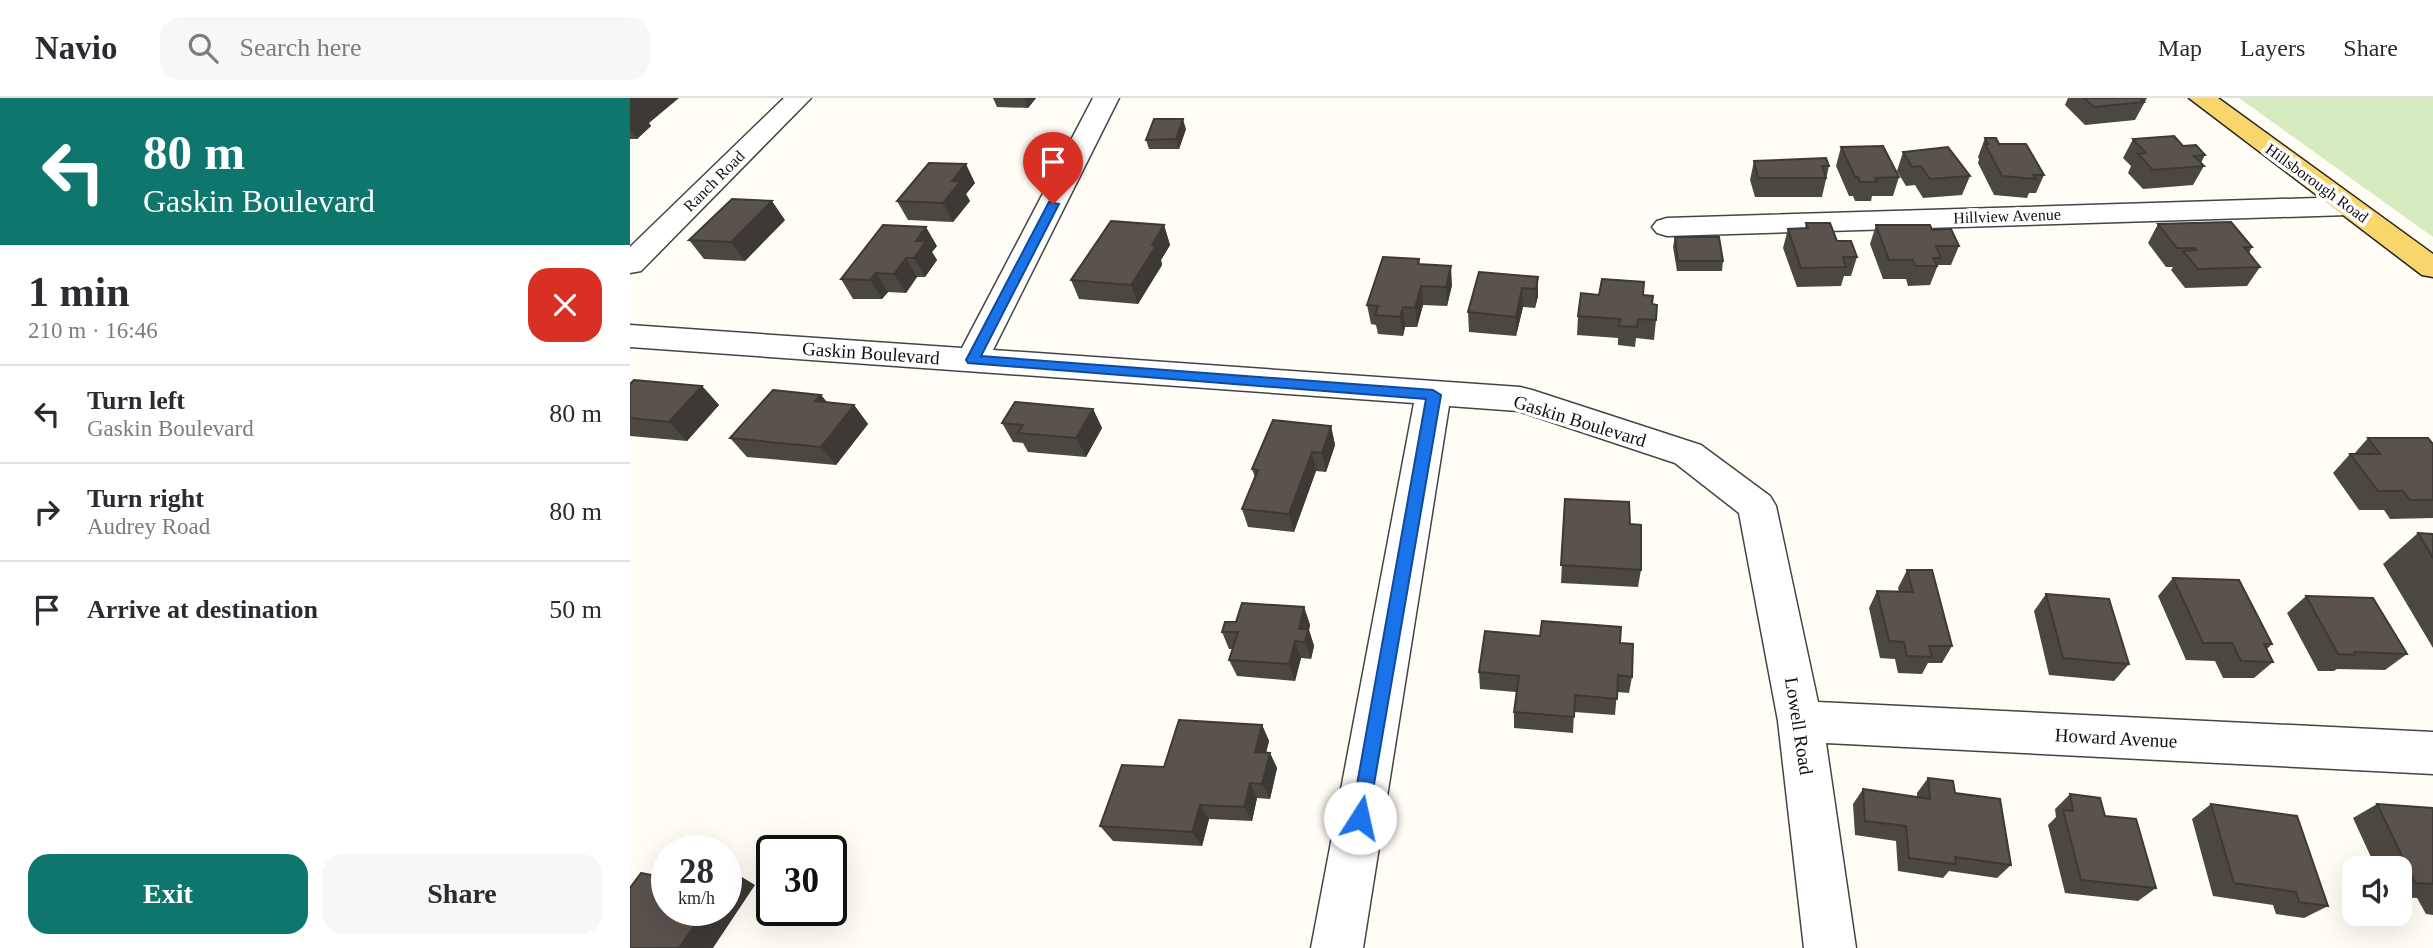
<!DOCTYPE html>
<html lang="en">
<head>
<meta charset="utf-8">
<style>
	body { margin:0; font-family:"Times New Roman",serif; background:#f7f7f7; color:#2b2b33; height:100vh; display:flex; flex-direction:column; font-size:26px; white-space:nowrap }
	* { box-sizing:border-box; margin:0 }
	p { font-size:23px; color:#7c7c81 }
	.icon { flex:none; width:38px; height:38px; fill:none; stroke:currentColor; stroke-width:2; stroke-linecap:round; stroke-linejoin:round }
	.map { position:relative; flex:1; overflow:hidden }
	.details { display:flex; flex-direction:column; background:#fff; width:630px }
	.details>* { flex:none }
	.hud { background:#0f766e; color:#fff; overflow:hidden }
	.controls { position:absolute; left:1712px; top:758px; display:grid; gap:14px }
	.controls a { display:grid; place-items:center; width:70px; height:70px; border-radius:14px; background:#fff; box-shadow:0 7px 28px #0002; font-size:35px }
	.speed { position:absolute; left:21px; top:737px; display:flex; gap:14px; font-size:35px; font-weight:700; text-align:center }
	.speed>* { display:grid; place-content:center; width:91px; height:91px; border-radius:50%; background:#fff; box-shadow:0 7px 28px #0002; line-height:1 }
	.speed small { font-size:18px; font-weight:400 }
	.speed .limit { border:4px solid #111; border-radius:10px; background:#fff; color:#111 }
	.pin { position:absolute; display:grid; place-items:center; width:60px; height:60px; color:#fff; margin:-72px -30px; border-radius:50% 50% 50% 0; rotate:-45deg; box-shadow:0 0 7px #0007 }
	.pin .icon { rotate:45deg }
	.me { position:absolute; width:77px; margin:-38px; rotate:10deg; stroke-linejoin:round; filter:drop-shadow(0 0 5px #0008) }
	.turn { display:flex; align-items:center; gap:24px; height:147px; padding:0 28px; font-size:32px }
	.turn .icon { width:91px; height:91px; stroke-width:2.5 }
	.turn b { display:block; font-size:49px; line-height:60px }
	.round { display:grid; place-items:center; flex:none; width:74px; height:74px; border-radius:21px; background:#f7f7f7 }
	.head { display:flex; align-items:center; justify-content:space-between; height:119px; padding:0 28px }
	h1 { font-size:42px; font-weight:700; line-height:52px }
	.primary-button { display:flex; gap:14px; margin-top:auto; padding:14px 28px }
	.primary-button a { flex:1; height:80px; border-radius:21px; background:#0f766e; color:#fff; font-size:28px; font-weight:700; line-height:80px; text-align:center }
	.primary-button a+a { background:#f7f7f7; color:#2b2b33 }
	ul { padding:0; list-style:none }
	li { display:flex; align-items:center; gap:21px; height:98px; padding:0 28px; border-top:2px solid #e1e1e2 }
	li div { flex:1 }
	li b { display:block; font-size:26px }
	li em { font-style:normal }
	header { display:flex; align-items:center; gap:42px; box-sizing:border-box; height:98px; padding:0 35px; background:#fff; border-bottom:2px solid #e1e1e2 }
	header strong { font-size:33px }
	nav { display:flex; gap:38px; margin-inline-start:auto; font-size:24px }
	.search { width:490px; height:63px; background:#f7f7f7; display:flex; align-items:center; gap:18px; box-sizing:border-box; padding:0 24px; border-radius:21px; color:#7c7c81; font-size:26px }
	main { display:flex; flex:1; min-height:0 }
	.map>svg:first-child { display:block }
</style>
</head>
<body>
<header>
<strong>Navio</strong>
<div class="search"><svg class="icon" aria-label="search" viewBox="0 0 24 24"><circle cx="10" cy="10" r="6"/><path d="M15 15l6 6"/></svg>Search here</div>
<nav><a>Map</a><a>Layers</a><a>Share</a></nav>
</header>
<main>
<section class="details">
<div class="hud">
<div class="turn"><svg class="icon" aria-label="left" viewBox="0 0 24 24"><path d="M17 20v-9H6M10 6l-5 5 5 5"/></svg><div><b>80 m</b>Gaskin Boulevard</div></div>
</div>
<div class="head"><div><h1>1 min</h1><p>210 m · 16:46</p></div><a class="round" style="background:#d93025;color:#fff"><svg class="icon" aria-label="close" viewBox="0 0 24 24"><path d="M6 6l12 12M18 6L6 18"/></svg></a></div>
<ul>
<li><svg class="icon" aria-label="left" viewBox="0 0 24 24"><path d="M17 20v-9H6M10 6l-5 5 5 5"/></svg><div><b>Turn left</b><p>Gaskin Boulevard</p></div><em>80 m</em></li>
<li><svg class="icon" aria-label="right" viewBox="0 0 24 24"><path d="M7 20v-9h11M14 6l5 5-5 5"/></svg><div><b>Turn right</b><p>Audrey Road</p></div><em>80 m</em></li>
<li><svg class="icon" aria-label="arrive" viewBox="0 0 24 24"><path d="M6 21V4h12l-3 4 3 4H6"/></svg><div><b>Arrive at destination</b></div><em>50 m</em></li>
</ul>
<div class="primary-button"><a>Exit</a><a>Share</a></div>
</section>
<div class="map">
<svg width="1803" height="850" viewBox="0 0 1803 850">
	<rect width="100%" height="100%" fill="#fffdf5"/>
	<path fill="#d5ebbd" d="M1609,0H1803V139Z"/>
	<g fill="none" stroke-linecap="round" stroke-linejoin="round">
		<defs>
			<path id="minor" d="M154,0H181L11,173L0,175V149Z
				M463,0H489L363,252L890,289L902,292L1071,347L1140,398L1146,408L1188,604L1803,634V676L1196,645L1226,850H1174L1148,623L1109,415L1045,365L888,313L819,308L733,850H681L784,305L0,249V227L332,250Z
				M1718,99L1728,102L1732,108L1728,114L1718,117L1037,138L1027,135L1022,129L1027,123L1037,120Z"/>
			<path id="primary" d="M1559,0H1588L1803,156V179L1792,177Z"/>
		</defs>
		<use href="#minor" stroke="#444" stroke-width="3"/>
		<use href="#primary" stroke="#222" stroke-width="3"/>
		<use href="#minor" fill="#fff" fill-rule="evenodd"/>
		<use href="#primary" fill="#f9d66b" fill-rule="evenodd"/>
	</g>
	<path fill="#4d4742" d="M0,0L21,28L7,41H0Z
		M363,0H414H406L398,10L367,9Z
		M1438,0H1517L1505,22L1455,27L1435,7Z
		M556,31L549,51H519L516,42Z
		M1355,40L1369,46L1414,77L1406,95H1399L1397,100L1364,97L1348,65L1349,61L1348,59Z
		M1503,41L1553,48L1575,57L1571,65L1574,68L1563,87L1513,91L1498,75L1501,68L1493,60Z
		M1211,49L1269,79L1263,98H1242L1241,103H1225L1223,98H1219L1206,68Z
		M1273,54L1340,78L1332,97L1293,100L1285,87L1276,88L1267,73Z
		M1124,63L1199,68L1192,99H1125L1120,82Z
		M345,85L336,96L340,103L323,124L278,122L267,103Z
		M155,122L115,163L74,161L59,142Z
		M1176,125L1207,143L1227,159L1221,178H1214L1211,188L1167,189L1153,150L1158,131L1175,130Z
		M1528,126L1622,149L1619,155L1630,169L1617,188L1555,190L1541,172L1543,169H1536L1518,145Z
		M534,127L540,147L531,162L532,167L508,206L449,201L441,182Z
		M1246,127L1302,132L1329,148L1321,167H1308L1300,187L1278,188L1276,181H1253L1240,146Z
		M1045,139L1093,163L1092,173H1047L1043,149Z
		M307,148L302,154L307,162L295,179H287L276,195L258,194L252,201H223L211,181Z
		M789,161L790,166L822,187L817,208L793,207L787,229H775L773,238L748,236L746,227L741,226L737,207Z
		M908,179V198L905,210L893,209L886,238L839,234L838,214Z
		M969,197H1013L1022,206L1026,222L1024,242L1006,240L1005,249L988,247V240L947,237L948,218Z
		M0,286L72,288L89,307L57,343L0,338Z
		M191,297L197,304L224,307L238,326L206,367L117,359L100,340Z
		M463,311L472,330L456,359L398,354L393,345L383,344L372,325Z
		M701,328L705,347L696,374L686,373L664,434L618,429L612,411L625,379L622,371Z
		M1738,340L1803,346V420L1760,421L1754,412H1729L1703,375L1720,356H1724Z
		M935,401L1000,426L1011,472L1008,489L931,485Z
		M1788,435L1803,436V550L1753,466Z
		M1277,472L1322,548L1312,565H1298L1292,576L1268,575L1265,561L1250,560L1239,510L1247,493L1269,494L1268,490Z
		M1543,480L1642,546L1637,551L1643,564L1624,580H1593L1585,563L1556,562L1528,498Z
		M1416,496L1499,566L1484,583L1419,577L1404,513Z
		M1676,498L1777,556L1755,572L1707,571L1704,573H1688L1657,515Z
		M674,509L680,527L679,532L684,548L681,561L671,560L665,583L607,578L599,562L603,551H599L592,534L606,524Z
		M990,545L1002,579L999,595L987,594L985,617L944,614L943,635L884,630V614L886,594L850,591L849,574Z
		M632,627L639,643L636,655H640L647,670L640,701L627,700L622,723L579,721L572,748L483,743L470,728L534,669Z
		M1298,680L1325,695L1381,767L1367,780L1319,773L1313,780L1268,773L1266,743L1225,737L1223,706L1233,691L1287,699V695Z
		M1440,696L1475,718L1526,790L1508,803L1435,795L1418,727L1426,719L1425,711Z
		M1581,706L1698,808L1674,820L1646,816L1643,807L1583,798L1562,721Z
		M1747,706L1803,710V817L1796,816L1787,800L1769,799V770H1746L1723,720Z"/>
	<path fill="#3f3936" d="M0,0H49L19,25L21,28L7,41L0,32Z
		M394,0H406L398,10Z
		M553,21L556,31L549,51L546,41Z
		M336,66L345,85L336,96L340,103L323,124L313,105L322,83Z
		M142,103L155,122L115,163L101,144Z
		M534,127L540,147L531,162L532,167L508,206L501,187L522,147Z
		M296,129L307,148L302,154L307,162L295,179L284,160L286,143Z
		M276,160L287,179L276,195L264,176Z
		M821,168L822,187L817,208L816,189Z
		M246,175L258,194L252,201L240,182Z
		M908,179V198L905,210L906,191Z
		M791,188L793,207L787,229L785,210Z
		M892,190L893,209L886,238V219Z
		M773,209L775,229L773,238L770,219Z
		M72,288L89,307L57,343L39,324Z
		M191,297L206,316L185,303Z
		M224,307L238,326L206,367L191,349Z
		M463,311L472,330L456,359L446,340Z
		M701,328L705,347L696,374L692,355Z
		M682,354L686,373L664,434L659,416Z
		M674,509L680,527L679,532L684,548L681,561L675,544L669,531Z
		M665,543L671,560L665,583L659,566Z
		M632,627L639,643L632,669L625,654Z
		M640,655L647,670L640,701L632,686Z
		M620,685L627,700L622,723L614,709Z
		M570,707L579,721L572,748L562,734Z
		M102,773L125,787L83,850H49L75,812H96V781Z"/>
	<path fill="#5a524d" stroke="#3f3936" stroke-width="2" d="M1454,0H1510L1514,4L1464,9Z
		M524,21H553L546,41L516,42Z
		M1544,38L1553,48L1566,47L1575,57L1564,58L1574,68L1523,72L1508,56L1516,55L1503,41Z
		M1355,40H1366L1369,46H1396L1414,77H1403L1406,81L1372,78L1355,46H1358Z
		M1253,48L1269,79L1245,80L1247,84H1230L1228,79H1225L1211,49Z
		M1318,49L1340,78L1300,81L1291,68L1282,69L1273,54Z
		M1196,60L1199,68H1192L1196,80H1128L1124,63Z
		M299,65L336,66L322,83L330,84L313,105L267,103Z
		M102,101L142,103L101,144L59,142Z
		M481,123L534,127L522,147L526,148L501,187L441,182Z
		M1601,124L1622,149H1614L1630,169L1568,171L1553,153L1566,152L1564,150H1547L1528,126Z
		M1176,125H1200L1207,143H1221L1227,159H1213L1216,169L1171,170L1158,131L1178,130Z
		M253,127L296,129L286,143H296L284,160H276L264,176L246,175L240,182L211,181Z
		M1246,127H1300L1302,132L1321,131L1329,148H1306L1311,160H1303L1307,168H1285L1283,162H1259Z
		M1045,139H1089L1093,163H1048Z
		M753,159L789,161L788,166L821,168L816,189L791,188L785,210L773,209L770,219L745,217L748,208L737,207Z
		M849,174L908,179L906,191L892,190L886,219L838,214Z
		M972,181L1014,184L1013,197L1023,198L1022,206L1027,207L1026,222L1008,221L1007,229L989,228L990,221L948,218L951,195L969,197Z
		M4,282L72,288L39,324L0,320V286Z
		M143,292L191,297L185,303L224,307L191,349L100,340Z
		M385,304L463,311L446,340L388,335L393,327L372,325Z
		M643,322L701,328L692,355L682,354L659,416L612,411L628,372L622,371Z
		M1738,340H1798L1803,346V402H1780L1773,393H1748L1720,356H1750Z
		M935,401L999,404L1000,426L1011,427V472L931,467Z
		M1788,435L1803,436V460Z
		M1277,472H1302L1322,548H1299L1302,559L1277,558L1274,544L1259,543L1247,493L1283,494Z
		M1543,480L1609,482L1642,546H1634L1643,564L1611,563L1602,545H1573Z
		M1416,496L1479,501L1499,566L1433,560Z
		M1676,498L1743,500L1777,556L1724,554L1725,557L1708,556Z
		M612,505L674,509L669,531H678L675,544L665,543L659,566L599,562L608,534H592L595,524H606Z
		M912,523L991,529L990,545L1003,546L1002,579L988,577L987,601L945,597L944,619L884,614L889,578L849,574L855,533L910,538Z
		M549,622L632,627L625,654L640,655L632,686L620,685L614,709L570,707L562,734L470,728L492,667L534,669Z
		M1298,680L1323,683L1325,695L1370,701L1381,767L1325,759L1326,766L1279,760L1276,728L1235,723L1233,691L1300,701Z
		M1440,696L1470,700L1475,718L1506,721L1526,790L1451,782L1433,712L1443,713Z
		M1581,706L1667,718L1698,808L1669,804L1666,794L1604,785Z
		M1747,706L1803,710V786L1785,785Z
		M96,772L102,773L96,781Z
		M11,775L37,780V812H75L49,850H0V790Z"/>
	<path fill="#1a73e8" stroke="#114b97" stroke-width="2" d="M419,104L429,106L351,258L803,292L811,297L737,727L730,729L723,727L721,720L796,301L338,265L336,262Z"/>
	<g text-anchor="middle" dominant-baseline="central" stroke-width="7" stroke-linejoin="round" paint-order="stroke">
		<g font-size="16" fill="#111" stroke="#fff">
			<text transform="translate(84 83) rotate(-45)">Ranch Road</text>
			<text transform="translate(1687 85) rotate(36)">Hillsborough Road</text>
			<text transform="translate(1377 118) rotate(-2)">Hillview Avenue</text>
		</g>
		<g font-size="19" fill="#111" stroke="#fff">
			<text transform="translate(241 255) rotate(4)">Gaskin Boulevard</text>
			<text transform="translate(950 323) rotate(17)">Gaskin Boulevard</text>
			<text transform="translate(1169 628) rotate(81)">Lowell Road</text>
			<text transform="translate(1486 640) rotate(3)">Howard Avenue</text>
		</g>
	</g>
</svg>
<div class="controls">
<a><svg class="icon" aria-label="sound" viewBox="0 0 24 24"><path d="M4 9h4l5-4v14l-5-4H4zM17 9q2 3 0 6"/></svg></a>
</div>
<div class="speed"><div>28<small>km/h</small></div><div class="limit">30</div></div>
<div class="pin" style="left:423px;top:106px;background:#d93025"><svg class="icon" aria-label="arrive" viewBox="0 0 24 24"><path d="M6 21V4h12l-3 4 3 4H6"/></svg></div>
<svg class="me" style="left:730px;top:720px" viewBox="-20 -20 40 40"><circle r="19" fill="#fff"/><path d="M0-13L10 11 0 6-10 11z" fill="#1a73e8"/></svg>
</div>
</main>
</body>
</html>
